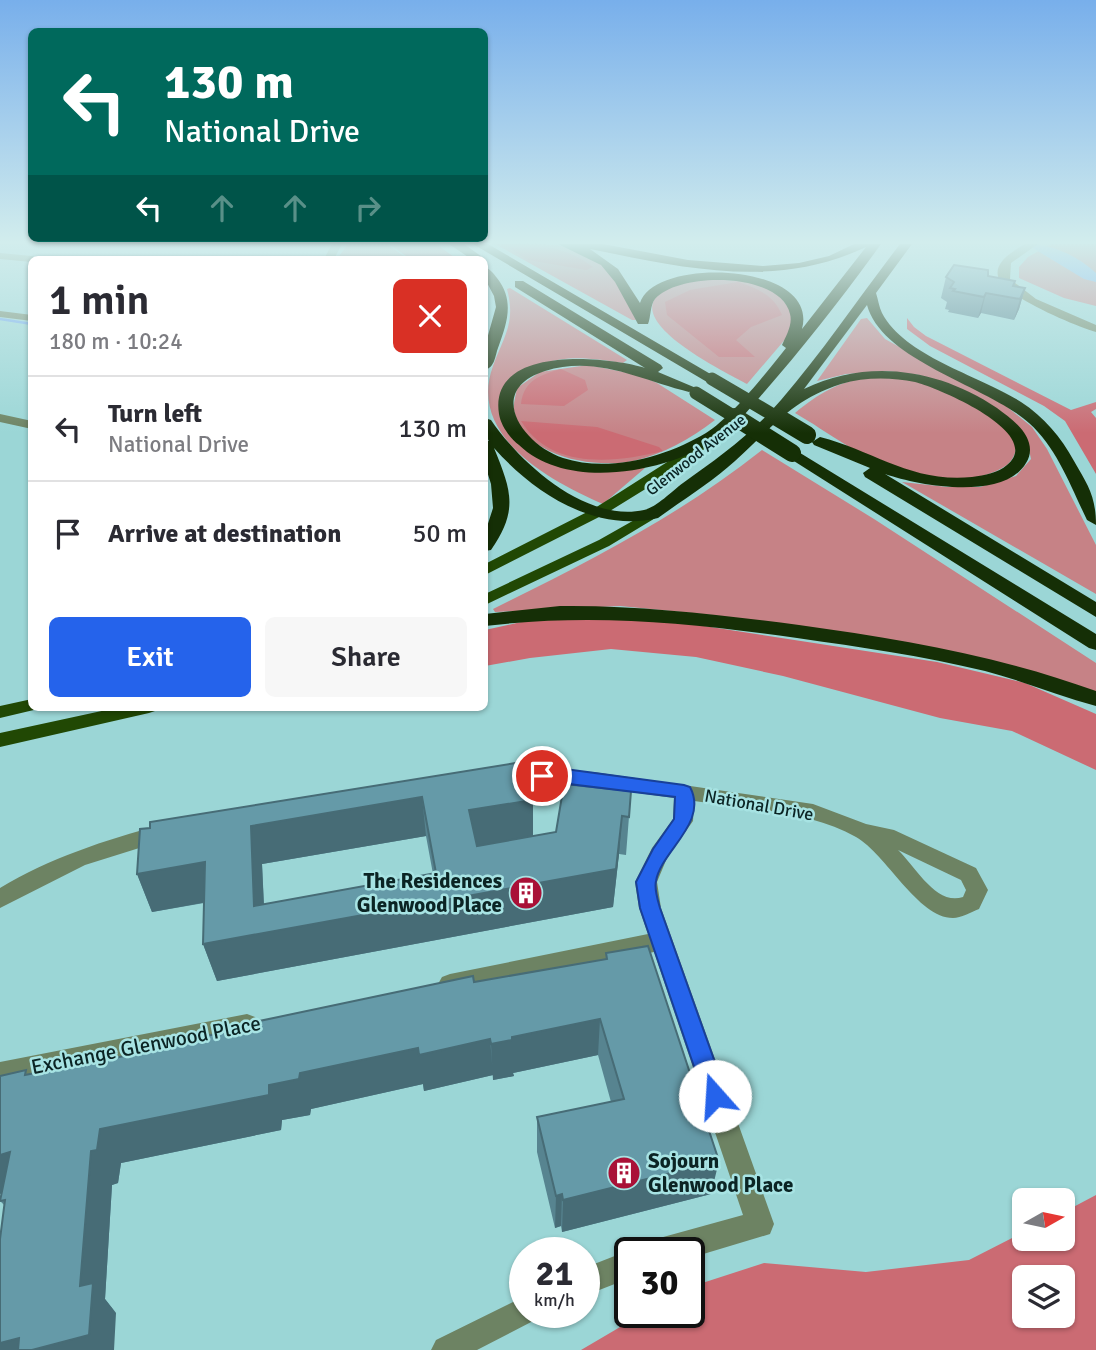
<!DOCTYPE html>
<html lang="en">
<head>
<meta charset="utf-8">
<style>
	body { margin:0; font-family:Signika,sans-serif; background:#f7f7f7; color:#2b2b33; height:100vh; display:flex; flex-direction:column; font-size:26px; white-space:nowrap }
	* { box-sizing:border-box; margin:0 }
	p { font-size:23px; color:#7c7c81 }
	.icon { flex:none; width:38px; height:38px; fill:none; stroke:currentColor; stroke-width:2; stroke-linecap:round; stroke-linejoin:round }
	.map { position:relative; flex:1; overflow:hidden }
	.panel { position:absolute; left:28px; top:256px; width:460px; height:455px; display:flex; flex-direction:column; background:#fff; border-radius:10px; box-shadow:0 2px 5px #0004 }
	.panel>* { flex:none }
	.guide { position:absolute; left:28px; top:28px; width:460px; height:214px; border-radius:10px; box-shadow:0 2px 5px #0004; background:#00695c; color:#fff; overflow:hidden }
	.needle { width:46px; rotate:81deg }
	.fabs { position:absolute; left:1012px; top:1188px; display:grid; gap:14px }
	.fabs a { display:grid; place-items:center; width:63px; height:63px; border-radius:10px; background:#fff; box-shadow:0 2px 5px #0004; font-size:35px }
	.speed { position:absolute; left:509px; top:1237px; display:flex; gap:14px; font-size:35px; font-weight:700; text-align:center }
	.speed>* { display:grid; place-content:center; width:91px; height:91px; border-radius:50%; background:#fff; box-shadow:0 2px 5px #0004; line-height:1 }
	.speed small { font-size:18px; font-weight:400 }
	.speed .limit { border:4px solid #111; border-radius:10px; background:#fff; color:#111 }
	.pin { position:absolute; display:grid; place-items:center; width:60px; height:60px; color:#fff; margin:-30px; border:4px solid #fff; border-radius:50%; box-shadow:0 2px 7px #0007 }
	.me { position:absolute; width:77px; margin:-38px; rotate:341deg; stroke-linejoin:round; filter:drop-shadow(0 0 5px #0008) }
	.turn { display:flex; align-items:center; gap:24px; height:147px; padding:0 21px; font-size:32px }
	.turn .icon { width:91px; height:91px; stroke-width:2.5 }
	.turn b { display:block; font-size:49px; line-height:60px }
	.lanes { display:flex; align-items:center; height:66px; padding:0 21px; background:#0003; justify-content:center; gap:35px; direction:ltr }
	.lanes .off { opacity:.35 }
	.round { display:grid; place-items:center; flex:none; width:74px; height:74px; border-radius:10px; background:#f7f7f7 }
	.headline { display:flex; align-items:center; justify-content:space-between; height:119px; padding:0 21px }
	h1 { font-size:42px; font-weight:600; line-height:52px }
	.primary-button { display:flex; gap:14px; margin-top:auto; padding:14px 21px }
	.primary-button a { flex:1; height:80px; border-radius:10px; background:#2563eb; color:#fff; font-size:28px; font-weight:600; line-height:80px; text-align:center }
	.primary-button a+a { background:#f7f7f7; color:#2b2b33 }
	ul { padding:0; list-style:none }
	li { display:flex; align-items:center; gap:21px; height:105px; padding:0 21px; border-top:2px solid #e1e1e2 }
	li div { flex:1 }
	li b { display:block; font-size:26px }
	li em { font-style:normal }
	.map>svg:first-child { display:block }
</style>
</head>
<body>
<div class="map">
<svg width="1096" height="1350" viewBox="0 0 1096 1350">
	<rect width="100%" height="100%" fill="#9bd6d6"/>
	<path fill="#c68286" d="M348,244H387L408,259H337Z
		M495,244C534,244 581,238 610,270C622,283 628,305 636,320H632Z
		M1051,244H1096V306L1064,298L1019,278V267L1028,257Z
		M701,279L746,281L764,287L779,295L792,312L793,324L788,336L747,384C727,373 632,327 656,297C665,284 687,282 701,279Z
		M510,288L627,360L623,363C598,359 567,354 544,364C529,370 515,384 502,394L500,403L502,416L527,449L604,471L645,468L603,504C551,481 467,437 493,366C504,336 516,323 507,289Z
		M867,318L885,339L1006,406L1032,427L1047,449L1096,545V594L902,482L947,487H980L1016,476L1031,459L1027,441L1014,424L920,375L887,371L846,374L817,381L861,319Z
		M588,365L639,375L657,383L715,420C690,439 664,454 633,461C594,469 523,457 514,410C513,403 516,395 517,388L540,372Z
		M869,377C883,378 897,378 911,380C935,383 1013,420 1016,447C1016,453 1012,461 1007,465C976,486 932,479 898,470C862,459 828,432 795,413C819,393 838,382 869,377Z
		M762,450L874,519L1096,663V693L1019,668L712,615L620,606L495,612L493,609C588,562 679,516 762,450Z"/>
	<path fill="#cb6b73" fill-rule="evenodd" d="M389,244H436L457,259H410Z
		M502,244C537,244 563,245 593,267L586,270L528,260Z
		M738,282C758,289 773,294 782,315L751,327L736,340L755,357H719L667,315L665,302L690,290Z
		M907,318L914,327L926,336L1071,410L1096,402V409L1091,412L1096,418V474L1065,421L1044,406L930,346L907,329Z
		M561,369L585,380L588,390L564,406L521,404C524,380 540,375 561,369Z
		M521,421L597,427L659,447L663,451C614,463 551,470 521,421Z
		M599,618L685,623L937,662L1025,683L1096,714V770L1012,731L940,718L783,676L696,657L611,649L530,658L485,666V630L530,620Z
		M1096,1195V1350H581L644,1313L690,1312V1287L764,1263L866,1272L969,1260L1024,1232V1239H1062V1213ZM1024,1278H1062V1316H1024Z"/>
	<path fill="#71a8f0" d="M1026,244C1051,244 1077,255 1096,273V282L1084,279Z"/>
	<g fill="none" stroke-linecap="round" stroke-linejoin="round">
		<path stroke="#71a8f0" stroke-width="2.5" d="M0,319L32,324"/>
		<path fill="#6d8363" fill-rule="evenodd" d="M332,244H342L334,259H324Z
			M1025,244H1038L1011,263L1010,279L1036,299L1096,325V332C1075,326 1012,299 1000,281C990,264 1013,251 1025,244Z
			M0,253L32,256L37,259H32V262L0,259Z
			M0,311L32,315V321L0,317Z
			M0,414L32,421V429L0,422Z
			M502,768L594,772L813,804L866,824L894,830L976,868L988,890L979,909C971,912 961,918 953,918C918,918 886,854 856,837C809,810 746,809 694,801L693,821L667,858L657,882L661,908L774,1224L770,1234L690,1258V1253H642L646,1243L656,1239L743,1215L654,952L450,994L442,991L438,984L442,977L450,974L648,934L639,908L635,882L652,848L673,819L674,798L565,783L502,782L495,780L492,775L495,770ZM898,850L961,880L966,890L963,897C936,906 916,867 898,850Z
			M161,825L168,827L171,833L168,839L85,865L0,908V888C50,858 105,840 161,825Z
			M247,1014L255,1017L259,1025L255,1033L247,1036L0,1086V1062Z
			M630,1250L637,1253H630V1278L584,1296V1268Z
			M525,1296V1312H538L535,1320L477,1350H431L436,1340Z"/>
		<path fill="#214804" fill-rule="evenodd" d="M708,436L715,440L713,443L660,480L605,514L485,575V564L595,508Z
			M652,510L657,511L659,514L657,517L609,546L485,605V594L599,540Z
			M32,699V707H40L38,709L0,718V706Z
			M120,707H158L155,711L149,713L0,747V733Z"/>
		<path fill="#152f06" fill-rule="evenodd" d="M449,244H464L485,259H471Z
			M473,244H488L719,379L717,382H707Z
			M558,244H603L688,260L763,266L799,263L829,256L854,244H881C843,297 802,349 759,398C746,412 734,429 718,439C667,472 568,492 519,445C510,438 501,426 499,414C488,345 606,356 645,368L515,287V281H523L661,365L663,368L658,372L696,388L689,392C640,380 597,355 545,371C485,390 522,444 563,458C609,473 666,457 706,433C732,417 766,373 786,348L782,345C786,336 793,324 790,314C781,272 679,271 655,299C650,305 651,317 648,324H638L615,282L601,265ZM866,247L802,329C820,262 654,256 640,303L618,269L590,249C685,268 775,290 866,247Z
			M900,244H912L876,293C878,299 879,307 882,313C905,357 981,376 1021,402C1044,417 1061,437 1074,461C1088,485 1096,497 1096,525L1087,520C1071,487 1057,448 1029,423C988,386 882,361 867,305L804,389C868,358 939,369 997,408C1009,417 1025,428 1029,443C1031,450 1030,457 1026,463C1004,501 919,486 885,474L1096,602V617L865,477L863,473L870,468L814,445L812,442L820,437C875,451 911,483 972,477C985,475 998,473 1007,465C1046,433 936,387 915,382C891,377 864,377 841,384C791,400 772,428 735,461C712,482 684,499 658,518C595,533 534,493 494,448C511,490 519,510 491,550L485,551V533L493,508L491,484L485,465V440L489,441L485,435V418L491,420C520,463 586,523 644,510C657,507 672,491 683,483C717,459 753,433 781,400C824,350 860,296 900,244Z
			M485,267C491,270 493,273 497,278C515,301 507,323 498,348C495,356 495,367 485,370V346L496,307L494,296L485,279Z
			M792,448L1096,634V650L1089,648L786,456L784,453Z
			M560,606C641,605 720,615 799,625C900,639 1000,656 1096,691V706C1059,696 1023,681 985,671C923,656 860,647 797,638C689,623 594,613 485,626V614Z"/>
		<path stroke="#152f06" stroke-width="13" d="M712,379L780,419
			M696,393L738,419"/>
		<path stroke="#152f06" stroke-width="18" d="M735,417L792,453
			M777,417L807,435"/>
	</g>
	<path fill="#578490" fill-rule="evenodd" d="M946,277L1015,281L1014,286L1025,288L1019,309L1014,320L981,313L978,318L948,312L949,310L945,309L947,302L941,298Z
		M522,762L533,800V836L556,832L631,791L626,855L619,854L613,907L217,981L203,944L204,903L152,912L137,874ZM426,836L433,874L264,904L262,864Z
		M606,953L711,1194L562,1232L561,1226L555,1228L537,1152V1117L611,1102L598,1055L513,1073L514,1076L493,1080V1075L424,1091L423,1084L311,1109L310,1115L282,1120L281,1130L121,1163L118,1183L112,1185L105,1299L116,1313L0,1201L29,1074L172,1047L474,982L606,959Z"/>
	<path fill="#476c76" d="M1025,288L1019,309L1014,320L1020,299Z
		M986,293L981,313L978,318L984,297Z
		M422,797L426,836L262,864L265,933L622,816L619,854L613,907L217,981L203,944L251,826Z
		M533,800V838L472,849L469,810Z
		M205,862L218,900L152,912L137,874Z
		M600,1019L598,1055L513,1073L514,1076L493,1080L491,1044L512,1037Z
		M490,1039L493,1075L424,1091L423,1084L311,1109L310,1115L282,1120L281,1130L121,1163L118,1183L112,1185L105,1299L116,1313L114,1350H32L80,1286L91,1151L100,1129L269,1085L300,1073L418,1048Z
		M10,1152L35,1186L0,1194V1155Z
		M719,1161L711,1194L562,1232L563,1200Z
		M562,1194L561,1226L555,1228L556,1196Z
		M19,1338L31,1350H0V1343Z"/>
	<path fill="#659aa8" stroke="#476c76" stroke-width="2" fill-rule="evenodd" d="M954,265L988,270V276L1015,281L1013,286L1025,288L1020,299L986,293L984,297L953,291L955,289L950,288L954,282L946,277Z
		M522,762L533,800L469,810L477,846L556,832L564,784L631,791L629,817L622,816L616,869L203,944L205,862L137,874L140,829L150,828V822ZM422,797L436,873L254,906L251,826Z
		M648,946L719,1161L563,1200L562,1194L556,1196L537,1117L624,1099L600,1019L512,1037V1040L491,1044L490,1039L419,1055L418,1048L300,1073L299,1079L269,1085V1095L100,1129L97,1150L91,1151L80,1286L93,1283L89,1335L32,1350H18L19,1338L0,1343V1239L5,1200L0,1201L10,1152L0,1155V1076L26,1070L25,1075L172,1047V1043L226,1032V1028L473,976L474,982L607,959L606,953Z"/>
	<linearGradient id="sky" x2="0" y2="1"><stop stop-color="#78afeb"/><stop offset="0.56" stop-color="#d2eded"/><stop offset="1" stop-color="#d2eded" stop-opacity="0"/></linearGradient>
	<rect width="1096" height="433" fill="url(#sky)"/>
	<path fill="#2563eb" stroke="#184099" stroke-width="2" d="M542,769H565L684,785L690,787C709,823 661,851 656,881C654,889 658,901 660,908L727,1096L723,1103L715,1107L707,1103L704,1096L640,908L636,882L653,849L674,819L675,797L536,780L534,776L536,771Z"/>
	<defs>
		<symbol id="building-disc" viewBox="-11 -11 22 22"><circle r="9.5" fill="#a91137" stroke="#a7e3e3"/><path d="M-4-6H4V6H1V3H-1V6H-4ZM-2.5-4.3h1.7v1.8h-1.7ZM.8-4.3h1.7v1.8H.8ZM-2.5-1h1.7V.8h-1.7ZM.8-1h1.7V.8H.8Z" fill="#fff"/></symbol>
	</defs>
	<g fill-rule="evenodd">
		<use href="#building-disc" x="507" y="874" width="38" height="38"/>
		<use href="#building-disc" x="605" y="1154" width="38" height="38"/>
	</g>
	<g text-anchor="middle" dominant-baseline="central" stroke-width="5" stroke-linejoin="round" paint-order="stroke">
		<g font-size="16" fill="#0b2424" stroke="#a7e3e3">
			<text transform="translate(696 455) rotate(-38)">Glenwood Avenue</text>
		</g>
		<g font-size="18" fill="#0b2424" stroke="#a7e3e3">
			<text transform="translate(759 805) rotate(10)">National Drive</text>
		</g>
		<g font-size="21" font-weight="bold" fill="#0b2424" stroke="#a7e3e3" text-anchor="end">
			<text x="502" y="881">The Residences<tspan x="502" dy="24">Glenwood Place</tspan></text>
			<text x="648" y="1161" text-anchor="start">Sojourn<tspan x="648" dy="24">Glenwood Place</tspan></text>
		</g>
		<g font-size="21" fill="#0b2424" stroke="#a7e3e3">
			<text transform="translate(146 1045) rotate(-11)">Exchange Glenwood Place</text>
		</g>
	</g>
</svg>
<div class="fabs">
<a><svg class="needle" viewBox="-14 -14 28 28"><path d="M0-13l5 13h-10z" fill="#e53935"/><path d="M0 13l5-13h-10z" fill="#7c7c81"/></svg></a>
<a><svg class="icon" aria-label="layers" viewBox="0 0 24 24"><path d="M12 4l9 5-9 5-9-5zM3 14l9 5 9-5"/></svg></a>
</div>
<div class="speed"><div>21<small>km/h</small></div><div class="limit">30</div></div>
<div class="pin" style="left:542px;top:776px;background:#d93025"><svg class="icon" aria-label="arrive" viewBox="0 0 24 24"><path d="M6 21V4h12l-3 4 3 4H6"/></svg></div>
<svg class="me" style="left:715px;top:1096px" viewBox="-20 -20 40 40"><circle r="19" fill="#fff"/><path d="M0-13L10 11 0 6-10 11z" fill="#2563eb"/></svg>
<div class="guide">
<div class="turn"><svg class="icon" aria-label="left" viewBox="0 0 24 24"><path d="M17 20v-9H6M10 6l-5 5 5 5"/></svg><div><b>130 m</b>National Drive</div></div>
<div class="lanes"><svg class="icon" aria-label="left" viewBox="0 0 24 24"><path d="M17 20v-9H6M10 6l-5 5 5 5"/></svg><svg class="icon off" aria-label="ahead" viewBox="0 0 24 24"><path d="M12 20V5M6 11l6-6 6 6"/></svg><svg class="icon off" aria-label="ahead" viewBox="0 0 24 24"><path d="M12 20V5M6 11l6-6 6 6"/></svg><svg class="icon off" aria-label="right" viewBox="0 0 24 24"><path d="M7 20v-9h11M14 6l5 5-5 5"/></svg></div>
</div>
<section class="panel">
<div class="headline"><div><h1>1 min</h1><p>180 m · 10:24</p></div><a class="round" style="background:#d93025;color:#fff"><svg class="icon" aria-label="close" viewBox="0 0 24 24"><path d="M6 6l12 12M18 6L6 18"/></svg></a></div>
<ul>
<li><svg class="icon" aria-label="left" viewBox="0 0 24 24"><path d="M17 20v-9H6M10 6l-5 5 5 5"/></svg><div><b>Turn left</b><p>National Drive</p></div><em>130 m</em></li>
<li><svg class="icon" aria-label="arrive" viewBox="0 0 24 24"><path d="M6 21V4h12l-3 4 3 4H6"/></svg><div><b>Arrive at destination</b></div><em>50 m</em></li>
</ul>
<div class="primary-button"><a>Exit</a><a>Share</a></div>
</section>
</div>
</body>
</html>
